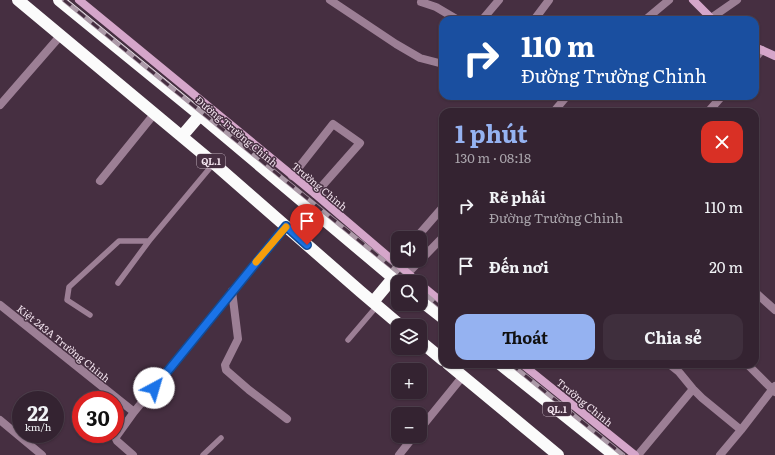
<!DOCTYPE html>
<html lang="vi">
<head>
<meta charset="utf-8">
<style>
	body { margin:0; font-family:Literata,serif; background:#3f2f3d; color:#f1f3f6; height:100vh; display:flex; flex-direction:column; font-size:15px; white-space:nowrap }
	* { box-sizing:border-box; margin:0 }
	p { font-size:13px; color:#a9a4ab }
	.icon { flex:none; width:22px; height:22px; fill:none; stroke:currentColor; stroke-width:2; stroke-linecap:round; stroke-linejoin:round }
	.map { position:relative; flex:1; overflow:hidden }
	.sheet { position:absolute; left:439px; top:108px; width:320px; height:260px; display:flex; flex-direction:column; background:#342331; border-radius:12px; box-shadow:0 1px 3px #0004,0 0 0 1px #4e404d }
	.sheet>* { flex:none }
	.guide { position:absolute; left:439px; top:16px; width:320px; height:84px; border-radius:12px; box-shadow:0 1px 3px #0004,0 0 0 1px #4e404d; background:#1a4fa0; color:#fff; overflow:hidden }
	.controls { position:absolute; left:391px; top:231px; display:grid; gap:8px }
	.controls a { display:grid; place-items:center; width:36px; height:36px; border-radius:8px; background:#342331; box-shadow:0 1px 3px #0004,0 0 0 1px #4e404d; font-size:20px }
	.speed { position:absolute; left:12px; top:391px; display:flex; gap:8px; font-size:20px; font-weight:700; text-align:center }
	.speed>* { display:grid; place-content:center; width:52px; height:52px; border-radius:50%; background:#342331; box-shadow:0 1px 3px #0004,0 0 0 1px #4e404d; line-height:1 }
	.speed small { font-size:10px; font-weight:400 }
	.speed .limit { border:6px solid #d22; background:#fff; color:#111 }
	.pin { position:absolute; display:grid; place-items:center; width:34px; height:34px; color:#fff; margin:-41px -17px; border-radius:50% 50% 50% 0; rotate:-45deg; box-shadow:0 0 4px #0007 }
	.pin .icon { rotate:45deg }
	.me { position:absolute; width:44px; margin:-22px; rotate:39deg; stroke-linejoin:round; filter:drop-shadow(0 0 3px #0008) }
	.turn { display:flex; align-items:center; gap:14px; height:84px; padding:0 16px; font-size:18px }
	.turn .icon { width:52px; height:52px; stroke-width:2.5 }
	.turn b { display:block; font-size:28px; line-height:34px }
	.round { display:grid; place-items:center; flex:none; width:42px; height:42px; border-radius:12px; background:#3f2f3d }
	.head { display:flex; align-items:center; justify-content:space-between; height:68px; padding:0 16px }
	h1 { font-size:24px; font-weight:700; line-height:30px; color:#95b2f1 }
	.action { display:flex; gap:8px; margin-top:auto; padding:8px 16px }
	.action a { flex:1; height:46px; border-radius:12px; background:#95b2f1; color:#111; font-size:16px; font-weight:700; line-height:46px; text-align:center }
	.action a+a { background:#3f2f3d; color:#f1f3f6 }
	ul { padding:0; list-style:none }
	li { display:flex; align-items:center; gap:12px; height:60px; padding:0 16px }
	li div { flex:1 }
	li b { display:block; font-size:15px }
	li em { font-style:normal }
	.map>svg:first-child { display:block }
</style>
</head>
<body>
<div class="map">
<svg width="775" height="455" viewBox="0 0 775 455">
	<rect width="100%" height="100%" fill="#462f41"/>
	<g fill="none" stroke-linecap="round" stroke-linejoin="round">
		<path stroke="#9c7f95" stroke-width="5.5" d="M118,283L149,241L214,163
			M90,315L67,300L69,287L119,241H149
			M348,340L377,306
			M203,455L221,438"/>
		<path stroke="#9c7f95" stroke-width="8" d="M330,0L396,44L420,58L443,64
			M421,2L436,7L458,20
			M711,18L737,0
			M482,20L499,0
			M534,20L549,0
			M645,20L669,0
			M755,58L762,50
			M0,105L61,35
			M556,109L567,96
			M708,112L722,96
			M292,176L333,124L360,143L315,194
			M100,181L155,113
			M416,238L443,207
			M408,273L443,237
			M232,291L238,339L225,365L226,370L249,390L287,419
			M755,292L775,310
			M0,305L134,412
			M669,364L679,372L693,389L702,398L741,430
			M747,364L775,392
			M0,420L42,455
			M420,429L463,376
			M133,455L117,441L116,439V437L134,412L286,226
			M399,455L414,436
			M638,455L693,389
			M720,455L741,430L775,386"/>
		<path stroke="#d5a6ca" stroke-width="8" d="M79,0L315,194L418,282
			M693,0L713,20
			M755,47L775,56
			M420,284L443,303
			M522,364L635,455"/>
		<path stroke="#fbfbfb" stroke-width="12" d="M18,0L210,160L361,292L401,326
			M59,0L200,115L398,282
			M182,136L200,115
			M420,300L443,318
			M373,302L393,278
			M420,341L443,360
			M448,364L558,455
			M500,364L614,455"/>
		<defs>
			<path id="rail" d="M64,0L410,282
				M420,290L443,309
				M511,364L623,455"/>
		</defs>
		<use href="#rail" stroke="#ab99a7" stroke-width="4.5"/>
		<use href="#rail" stroke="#462f41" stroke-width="3" stroke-dasharray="9" stroke-linecap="butt"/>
	</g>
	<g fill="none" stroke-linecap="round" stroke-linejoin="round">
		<defs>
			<path id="route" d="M154,388L286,226L307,245"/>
		</defs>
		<use href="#route" stroke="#114b97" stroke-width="10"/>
		<use href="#route" stroke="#1a73e8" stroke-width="7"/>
		<path stroke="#f59e0b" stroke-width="7" d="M256,262L286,227"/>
	</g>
	<g text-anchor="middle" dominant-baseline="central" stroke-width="3" stroke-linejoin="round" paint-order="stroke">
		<g fill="#462f41" stroke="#bfaebb" stroke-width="1">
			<rect x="197" y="154" width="28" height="14" rx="3"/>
			<rect x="543" y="402" width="28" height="14" rx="3"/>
		</g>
		<g font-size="9" font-weight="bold" fill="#f3e4ef">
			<text x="211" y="161">QL.1</text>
			<text x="557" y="409">QL.1</text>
		</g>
		<g font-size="10" fill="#f3e4ef" stroke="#462f41">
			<text transform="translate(237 131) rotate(40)">Đường Trường Chinh</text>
			<text transform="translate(320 186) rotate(40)">Trường Chinh</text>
			<text transform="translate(64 343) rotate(39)">Kiệt 243A Trường Chinh</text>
			<text transform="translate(585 402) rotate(39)">Trường Chinh</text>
		</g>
	</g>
</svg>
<div class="controls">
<a><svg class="icon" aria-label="sound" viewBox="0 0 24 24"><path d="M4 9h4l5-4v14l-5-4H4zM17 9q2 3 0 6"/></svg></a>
<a><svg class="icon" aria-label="search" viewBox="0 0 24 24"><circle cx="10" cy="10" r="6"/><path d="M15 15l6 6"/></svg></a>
<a><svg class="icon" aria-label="layers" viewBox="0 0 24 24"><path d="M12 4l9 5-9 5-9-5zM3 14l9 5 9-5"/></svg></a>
<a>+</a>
<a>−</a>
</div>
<div class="speed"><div>22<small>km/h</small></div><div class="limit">30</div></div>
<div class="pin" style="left:307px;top:245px;background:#d93025"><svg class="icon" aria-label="arrive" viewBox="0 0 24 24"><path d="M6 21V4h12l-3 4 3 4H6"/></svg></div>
<svg class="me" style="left:154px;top:388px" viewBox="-20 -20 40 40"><circle r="19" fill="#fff"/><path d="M0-13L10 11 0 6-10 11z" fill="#1a73e8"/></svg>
<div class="guide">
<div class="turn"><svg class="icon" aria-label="right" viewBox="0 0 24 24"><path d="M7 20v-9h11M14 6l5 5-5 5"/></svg><div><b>110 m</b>Đường Trường Chinh</div></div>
</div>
<section class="sheet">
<div class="head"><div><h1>1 phút</h1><p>130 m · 08:18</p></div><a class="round" style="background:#d93025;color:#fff"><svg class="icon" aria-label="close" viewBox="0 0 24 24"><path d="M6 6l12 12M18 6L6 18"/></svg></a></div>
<ul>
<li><svg class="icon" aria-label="right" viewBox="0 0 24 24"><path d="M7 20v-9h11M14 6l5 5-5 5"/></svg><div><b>Rẽ phải</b><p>Đường Trường Chinh</p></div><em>110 m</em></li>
<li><svg class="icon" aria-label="arrive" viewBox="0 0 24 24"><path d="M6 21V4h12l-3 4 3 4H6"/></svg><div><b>Đến nơi</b></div><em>20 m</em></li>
</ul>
<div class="action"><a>Thoát</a><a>Chia sẻ</a></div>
</section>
</div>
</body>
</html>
